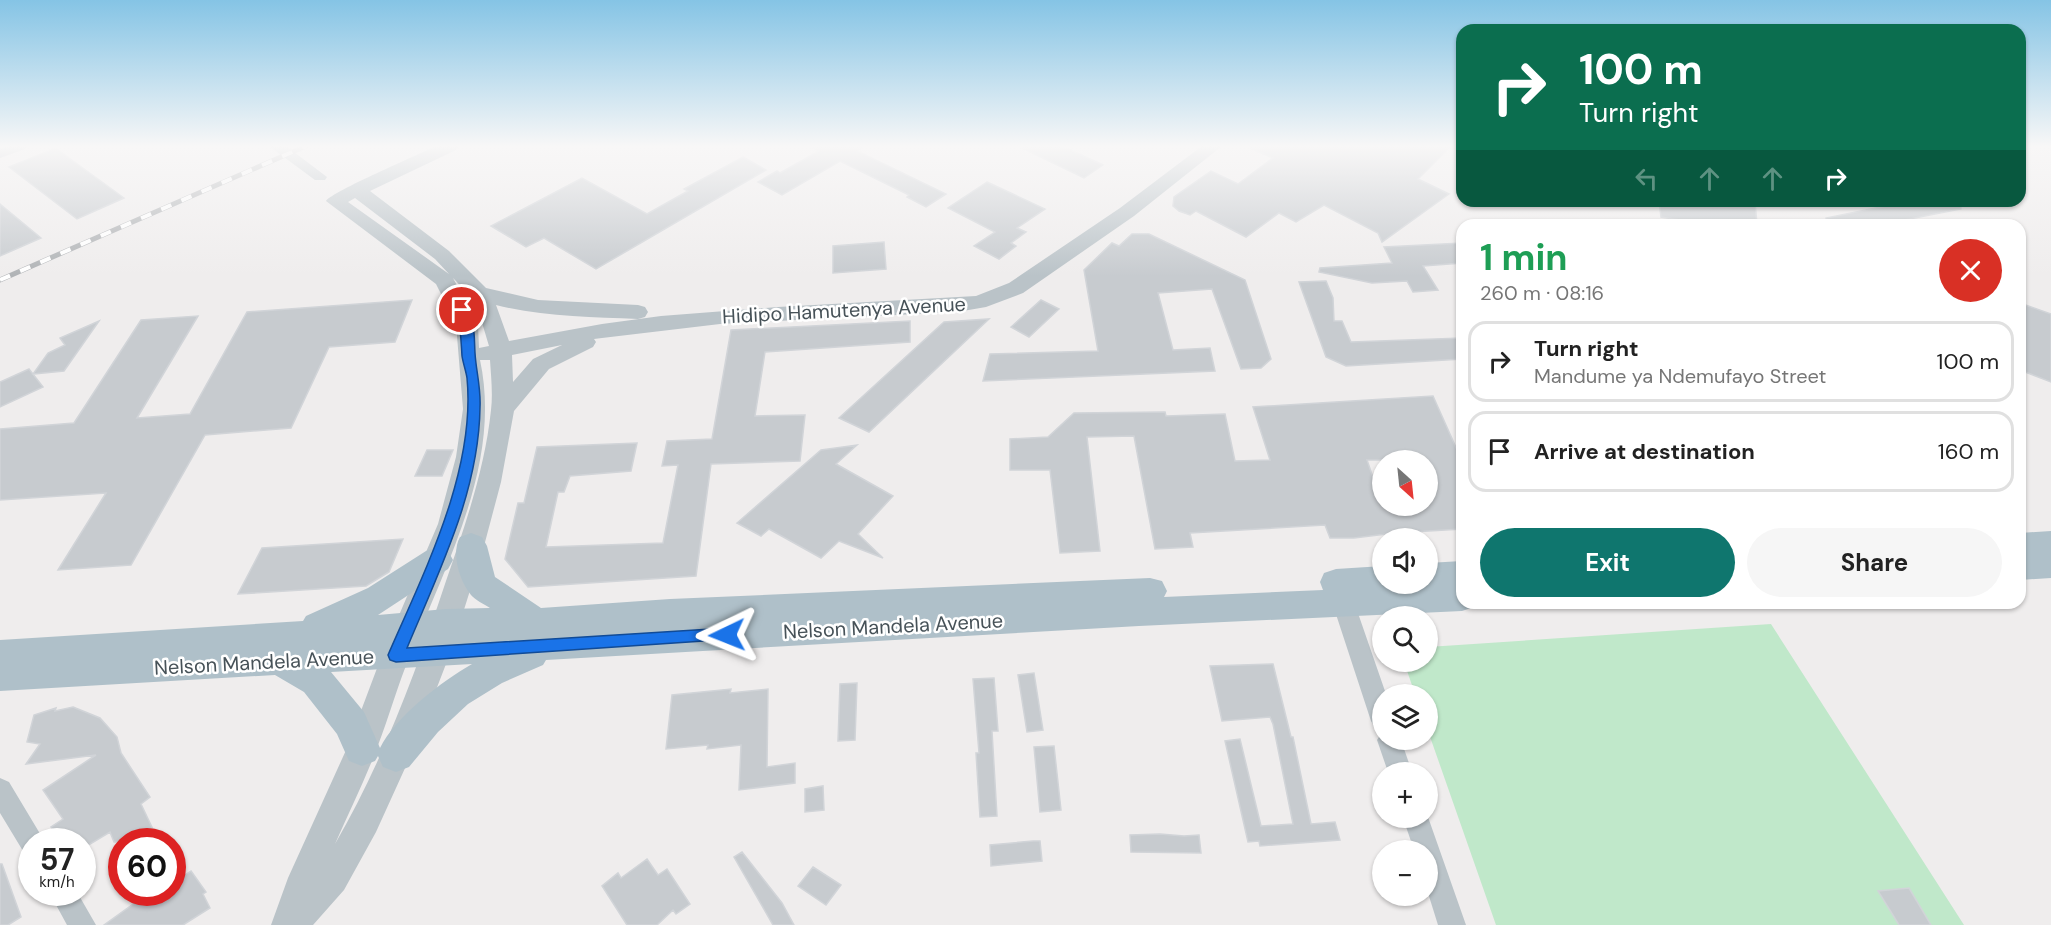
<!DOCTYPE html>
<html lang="en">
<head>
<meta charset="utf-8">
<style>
	body { margin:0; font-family:"DM Sans",sans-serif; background:#f6f6f6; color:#222; height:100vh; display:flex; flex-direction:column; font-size:22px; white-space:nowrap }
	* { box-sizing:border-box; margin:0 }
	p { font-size:20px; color:#767676 }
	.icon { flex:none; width:33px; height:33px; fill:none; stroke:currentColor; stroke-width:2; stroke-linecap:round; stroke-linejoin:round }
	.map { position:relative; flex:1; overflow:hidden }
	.sheet { position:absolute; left:1456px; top:219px; width:570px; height:390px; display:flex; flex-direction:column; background:#fff; border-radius:18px; box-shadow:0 2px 4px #0004 }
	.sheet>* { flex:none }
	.top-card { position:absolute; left:1456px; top:24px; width:570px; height:183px; border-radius:18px; box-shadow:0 2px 4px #0004; background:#0b6e4f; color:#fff; overflow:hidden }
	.needle { width:39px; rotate:153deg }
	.controls { position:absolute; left:1372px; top:450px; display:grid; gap:12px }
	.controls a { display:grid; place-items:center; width:66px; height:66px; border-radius:50%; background:#fff; box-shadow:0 2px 4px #0004; font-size:30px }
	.speed { position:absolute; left:18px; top:828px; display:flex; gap:12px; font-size:30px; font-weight:700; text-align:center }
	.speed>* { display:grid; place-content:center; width:78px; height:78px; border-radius:50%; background:#fff; box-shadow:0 2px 4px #0004; line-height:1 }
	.speed small { font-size:15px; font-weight:400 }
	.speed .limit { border:9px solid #d22; background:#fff; color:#111 }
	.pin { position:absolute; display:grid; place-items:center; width:51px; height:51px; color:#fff; margin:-26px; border:3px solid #fff; border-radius:50%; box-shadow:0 2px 6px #0007 }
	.me { position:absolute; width:66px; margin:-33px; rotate:268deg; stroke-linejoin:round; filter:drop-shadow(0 0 4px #0008) }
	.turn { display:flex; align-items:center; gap:21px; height:126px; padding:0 24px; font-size:27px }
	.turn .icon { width:78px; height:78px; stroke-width:2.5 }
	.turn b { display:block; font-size:42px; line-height:51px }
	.lanes { display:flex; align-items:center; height:57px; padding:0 24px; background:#0003; justify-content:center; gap:30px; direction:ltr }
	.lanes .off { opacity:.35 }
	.round { display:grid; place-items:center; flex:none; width:63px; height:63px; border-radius:32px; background:#f6f6f6 }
	.overview { display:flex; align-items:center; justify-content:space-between; height:102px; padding:0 24px }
	h1 { font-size:36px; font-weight:700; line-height:45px; color:#1e9e55 }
	.action { display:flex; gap:12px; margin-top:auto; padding:12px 24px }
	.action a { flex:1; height:69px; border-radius:36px; background:#0f766e; color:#fff; font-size:24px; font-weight:700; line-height:69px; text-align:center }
	.action a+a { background:#f6f6f6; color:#222 }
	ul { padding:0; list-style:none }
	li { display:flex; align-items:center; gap:18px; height:81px; margin:0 12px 9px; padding:0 12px; border:3px solid #e0e0e0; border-radius:18px }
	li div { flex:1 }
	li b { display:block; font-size:22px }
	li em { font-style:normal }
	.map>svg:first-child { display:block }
</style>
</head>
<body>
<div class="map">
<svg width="2051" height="925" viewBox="0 0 2051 925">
	<rect width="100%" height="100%" fill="#efeded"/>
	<path fill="#c0e8ca" d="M1771,624L1964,925H1496L1428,731V694H1415L1404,662H1428V647Z"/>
	<path fill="#c7cbcf" stroke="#d1d4d8" stroke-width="1.5" fill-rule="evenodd" d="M810,146H865L857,151L946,194L926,207L907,197L909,195L840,161L782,195L758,182L777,171L780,173L819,151Z
		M1018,146H1062L1103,165L1084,178Z
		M1245,146H1451L1418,179L1449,194L1382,242L1378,233L1324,205L1296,222L1279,213L1246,237L1196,211L1190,215L1179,211L1173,206L1174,197L1211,171L1238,184L1273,158Z
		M56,148L69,158L124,198L77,219L9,167Z
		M743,157L766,170L596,269L544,238L526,247L491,226L582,178L647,214L688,191L684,189Z
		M987,182L1045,209L1017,228L1026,232L1011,243L1016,246L999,259L974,246L995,232L948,208Z
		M1659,201H1755L1757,225H1711L1661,217Z
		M1910,201H1960L1961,209L1879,225H1827L1826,218Z
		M0,204L41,238L0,256Z
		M1132,234H1149L1245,280L1271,359L1261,368L1241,369L1212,289L1158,293L1173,350L1210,348L1215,371L983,381L990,354L1098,351L1084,270L1112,243L1119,246Z
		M884,242L886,269L833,273V246Z
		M1462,243V263L1423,266L1438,290L1413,292L1407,281L1372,283L1319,272L1320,268L1392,263L1384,247Z
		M1326,281L1333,298L1334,321H1342L1351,342L1462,338V359L1346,366L1326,357L1299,282Z
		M412,300L395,342L329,347L291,428L205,435L131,565L58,570L106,493L0,500V429L74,423L141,320L198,316L137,418L190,414L247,312Z
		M1041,300L1059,309L1029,337L1011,327Z
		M2020,303L2051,314V382L2020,370Z
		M989,319L869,432L839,418L944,322Z
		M99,321L64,371L33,374L48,353L65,345L60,338Z
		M910,321V342L765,352L755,416L805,415L800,461L711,464L696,576L528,587L505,559L518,503H524L537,447L637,443L631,471L570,476L564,492H558L546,547L663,543L678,465L662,466L667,441L712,439L731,330Z
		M29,369L43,387L0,407V382Z
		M1433,396L1462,461V529L1395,533L1354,538H1330L1325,525L1190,533L1193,547L1155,549L1134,436L1087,437L1100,551L1060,553L1050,470H1010V439L1048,437L1074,413L1165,412L1166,416L1225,414L1235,461L1270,460L1253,407ZM1367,460H1428V506H1383Z
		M857,445L836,464L893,496L858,534L883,558L839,541L821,558L769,529L761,536L737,523L821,450Z
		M427,450H453L442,476H415Z
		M403,539L389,572L366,586L238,594L262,548Z
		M1273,664L1291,737H1293L1311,824L1335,822L1340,840L1260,846L1259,841L1248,842L1225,741L1240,739L1261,826L1293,824L1273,724L1270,717L1222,721L1210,666Z
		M1034,673L1043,730L1027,732L1018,675Z
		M994,678L998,731H992L997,816L980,817L976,753H979L973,679Z
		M857,683L855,740L838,741L840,684Z
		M731,689L730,693L768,689L767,767L795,763V783L739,790L741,745L707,749L708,745L666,749L672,695Z
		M73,707L100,718L117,737L121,753L150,797L141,804L159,842H114L110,832L82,849V842H62L51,827L63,819L43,790L96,755L26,764L40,744L27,742L34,715L56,708L55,711Z
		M1054,746L1061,810L1040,812L1034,747Z
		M823,786L824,810L805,812V789Z
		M1160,834L1184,836L1199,835L1201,853L1131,852L1130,835Z
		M1033,841H1040L1042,861L991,866L990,845Z
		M742,852L782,903L794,925H773L734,857Z
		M647,859L658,875L667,869L690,904L676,914L673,910L657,925H627L602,886L618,873L621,878Z
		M0,864H2L21,917L8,925H0Z
		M813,867L841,885L826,905L798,886Z
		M191,871L206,892L203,894L210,908L183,925H104L150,892H172V884Z
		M1909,888L1931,925H1899L1878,891Z"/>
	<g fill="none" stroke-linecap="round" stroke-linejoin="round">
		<path fill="#bac3c8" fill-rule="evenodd" d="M7,146H27L25,149L0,158V149Z
			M269,146H286L327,177L325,180H315Z
			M1340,584L1348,587L1351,593L1386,694H1383V740H1401L1412,772H1388L1377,740L1383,731L1375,728L1371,721L1329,593L1332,587Z
			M0,778L9,782L45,842H32V854L23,851L0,813Z
			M1428,817L1466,925H1438L1428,893V850H1414L1403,818Z
			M49,892H77L96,925H67Z"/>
		<path fill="#bac3c8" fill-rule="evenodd" d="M436,146H459L456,150L370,191L449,251L486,288L538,300L638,305L645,307L648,312L645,317L638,319C590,317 543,317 496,305L509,341L602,324L661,316L778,307L976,296L1009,283L1120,208L1202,146H1222L1134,216L1023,293L986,307L957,312L720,324L602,338L594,339L596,342L593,347L549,369L514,411L501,482L484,546L451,651L411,755L376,832L344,890L313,925H271L288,878L347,748L382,655L438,524L456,457L463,409L456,324L436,284L326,201C333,191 418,155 436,146ZM355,198L435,259L449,274L348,202ZM453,278C476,302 480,314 489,346L479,348L478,324ZM562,345L533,359L513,382L512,355ZM480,360H490C491,376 493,394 491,410C485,468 465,526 446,581C416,672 383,761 335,844C349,812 365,780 377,748C389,717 398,684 411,653C447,561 502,462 480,360Z"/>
		<path fill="#afc0c9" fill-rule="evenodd" d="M2051,531V578L2020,580V533Z
			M471,533L482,537L487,546L495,577L541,608L670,599L1150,578L1162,581L1167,591L1164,597L1323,590L1320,582L1324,573L1336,569L1383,566V584H1397L1396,586L1417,585L1415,584H1428V563L1462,561V603H1476L1474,607L1462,611L1139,626L546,660L543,665L502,683L468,704L438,732L409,767L396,772L383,767L378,756L375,761L362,766L349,761L337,734L304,692L275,675L0,691V640L303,621L306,616L368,588L426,551L437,547L448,551L453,560L448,569L378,615L446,609L490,608C484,604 475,600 471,595C459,580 451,553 460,537ZM472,664C442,681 395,717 380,748L364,712L331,672Z"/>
		<defs>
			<path id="rail" d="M0,280L306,146"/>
		</defs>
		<use href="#rail" stroke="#b0b3b6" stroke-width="5"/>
		<use href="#rail" stroke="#fff" stroke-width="4" stroke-dasharray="11" stroke-linecap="butt"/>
	</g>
	<linearGradient id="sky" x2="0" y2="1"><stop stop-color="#85c4e5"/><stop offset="0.53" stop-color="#f8f7f7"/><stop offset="1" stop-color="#f8f7f7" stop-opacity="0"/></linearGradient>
	<rect width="2051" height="276" fill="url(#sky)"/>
	<path fill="#1a73e8" stroke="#114b97" stroke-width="1.5" d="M462,307C476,311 474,340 475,353C476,371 481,387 480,407C479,492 439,571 407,648L727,628L733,630L735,635L733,639L396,662L390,660L388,655C424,572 476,471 467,378C466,371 463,363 462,356C461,340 461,326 456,310Z"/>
	<g text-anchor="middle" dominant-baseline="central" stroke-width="5" stroke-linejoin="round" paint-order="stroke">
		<g font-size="20" fill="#475258" stroke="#fff">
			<text transform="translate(844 310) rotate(-3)">Hidipo Hamutenya Avenue</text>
			<text transform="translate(893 626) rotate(-3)">Nelson Mandela Avenue</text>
			<text transform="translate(264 662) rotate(-3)">Nelson Mandela Avenue</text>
		</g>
	</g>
</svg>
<div class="controls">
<a><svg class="needle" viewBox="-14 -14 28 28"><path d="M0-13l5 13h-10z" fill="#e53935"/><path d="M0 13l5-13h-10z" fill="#767676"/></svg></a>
<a><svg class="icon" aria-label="sound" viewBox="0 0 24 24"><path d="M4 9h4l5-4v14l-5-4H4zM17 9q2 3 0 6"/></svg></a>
<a><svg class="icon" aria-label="search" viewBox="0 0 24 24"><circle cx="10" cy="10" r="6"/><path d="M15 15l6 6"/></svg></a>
<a><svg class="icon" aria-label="layers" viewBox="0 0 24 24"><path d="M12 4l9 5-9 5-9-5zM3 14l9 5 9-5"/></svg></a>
<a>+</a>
<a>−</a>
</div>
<div class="speed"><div>57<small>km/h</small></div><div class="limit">60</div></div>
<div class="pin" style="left:462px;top:310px;background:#d93025"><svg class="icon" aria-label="arrive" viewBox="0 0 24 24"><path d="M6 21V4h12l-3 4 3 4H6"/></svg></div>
<svg class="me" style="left:727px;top:635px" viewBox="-20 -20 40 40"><path d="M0-17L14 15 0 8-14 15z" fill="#1a73e8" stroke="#fff" stroke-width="4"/></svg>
<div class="top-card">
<div class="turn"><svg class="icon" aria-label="right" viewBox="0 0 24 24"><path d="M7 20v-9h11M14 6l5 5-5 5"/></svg><div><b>100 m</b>Turn right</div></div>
<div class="lanes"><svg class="icon off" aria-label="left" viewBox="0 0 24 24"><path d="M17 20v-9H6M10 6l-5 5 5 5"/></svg><svg class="icon off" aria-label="ahead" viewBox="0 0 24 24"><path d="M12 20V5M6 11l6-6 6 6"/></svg><svg class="icon off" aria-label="ahead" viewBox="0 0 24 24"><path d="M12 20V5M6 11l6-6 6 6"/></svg><svg class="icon" aria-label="right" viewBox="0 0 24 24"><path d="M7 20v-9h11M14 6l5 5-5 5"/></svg></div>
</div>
<section class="sheet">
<div class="overview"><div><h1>1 min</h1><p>260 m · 08:16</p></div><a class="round" style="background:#d93025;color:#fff"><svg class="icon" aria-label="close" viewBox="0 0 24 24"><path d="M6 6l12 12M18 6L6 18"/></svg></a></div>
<ul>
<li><svg class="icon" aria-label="right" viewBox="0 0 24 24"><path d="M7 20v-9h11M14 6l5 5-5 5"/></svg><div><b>Turn right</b><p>Mandume ya Ndemufayo Street</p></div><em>100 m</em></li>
<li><svg class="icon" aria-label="arrive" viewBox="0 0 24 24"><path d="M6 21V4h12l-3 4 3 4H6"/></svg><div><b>Arrive at destination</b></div><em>160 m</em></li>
</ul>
<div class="action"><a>Exit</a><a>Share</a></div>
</section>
</div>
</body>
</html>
